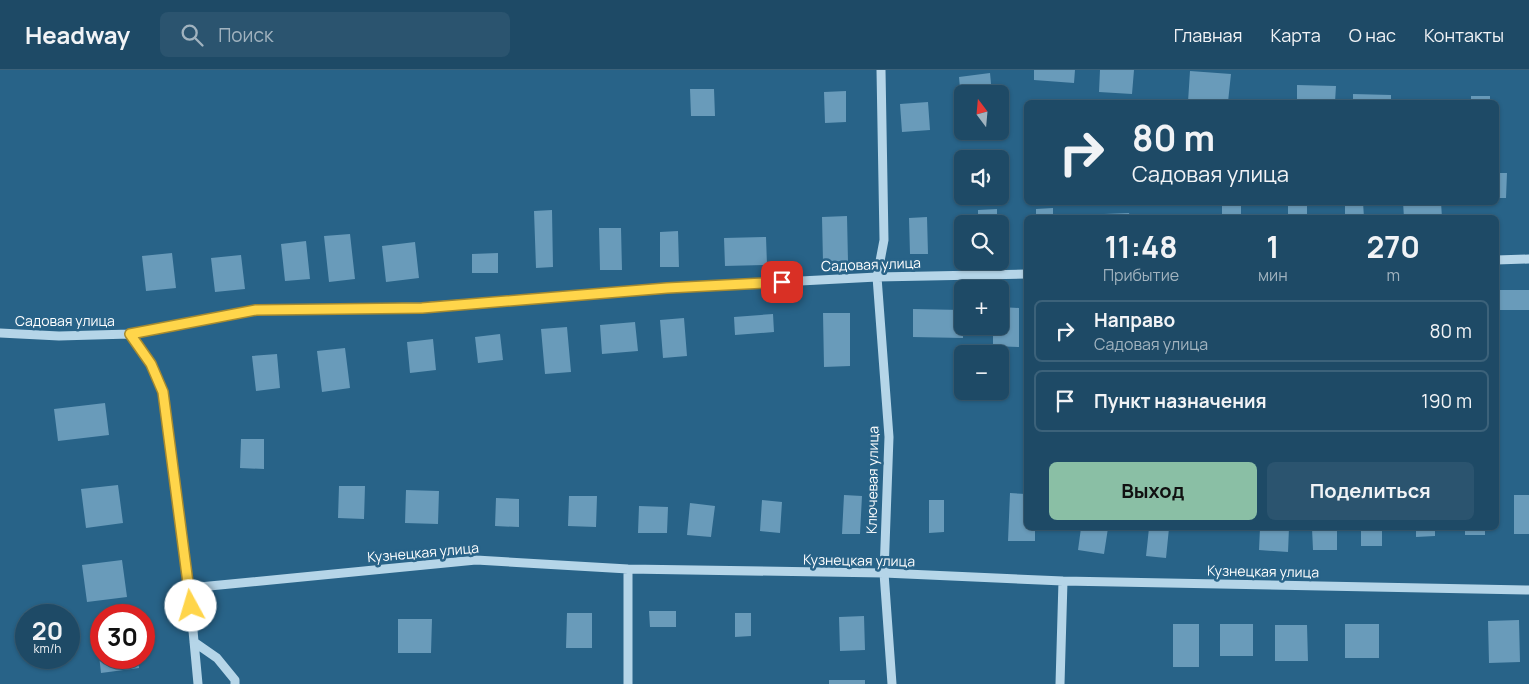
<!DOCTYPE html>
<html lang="ru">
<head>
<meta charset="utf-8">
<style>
	body { margin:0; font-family:Manrope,sans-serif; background:#2b546f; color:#f1f3f6; height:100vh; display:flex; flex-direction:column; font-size:19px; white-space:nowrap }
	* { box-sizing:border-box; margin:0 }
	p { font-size:16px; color:#a1b3bf }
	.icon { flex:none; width:28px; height:28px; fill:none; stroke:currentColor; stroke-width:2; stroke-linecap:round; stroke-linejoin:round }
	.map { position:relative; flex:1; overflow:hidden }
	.panel { position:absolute; left:1024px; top:145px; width:475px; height:315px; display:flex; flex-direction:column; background:#1e4a66; border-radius:8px; box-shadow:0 1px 4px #0004,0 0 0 1px #3c627a }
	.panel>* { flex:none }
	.hud { position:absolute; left:1024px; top:30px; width:475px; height:105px; border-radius:8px; box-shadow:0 1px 4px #0004,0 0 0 1px #3c627a; background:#1e4a66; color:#f1f3f6; overflow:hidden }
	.needle { width:32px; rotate:344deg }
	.buttons { position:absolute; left:954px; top:15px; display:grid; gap:10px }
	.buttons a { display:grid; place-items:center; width:55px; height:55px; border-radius:8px; background:#1e4a66; box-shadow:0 1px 4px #0004,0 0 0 1px #3c627a; font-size:25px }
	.speed { position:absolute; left:15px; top:534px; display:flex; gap:10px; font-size:25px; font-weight:700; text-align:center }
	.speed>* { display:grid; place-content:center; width:65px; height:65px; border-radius:50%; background:#1e4a66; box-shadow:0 1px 4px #0004,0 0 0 1px #3c627a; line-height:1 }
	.speed small { font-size:12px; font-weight:400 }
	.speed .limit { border:8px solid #d22; background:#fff; color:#111 }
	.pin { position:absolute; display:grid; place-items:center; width:42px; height:42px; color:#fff; margin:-21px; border-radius:10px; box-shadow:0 2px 8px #0006 }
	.me { position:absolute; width:55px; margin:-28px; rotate:354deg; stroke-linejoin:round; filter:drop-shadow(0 0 4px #0008) }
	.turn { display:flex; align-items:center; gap:18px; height:105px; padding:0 25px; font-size:22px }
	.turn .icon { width:65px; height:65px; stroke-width:2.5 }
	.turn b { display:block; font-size:35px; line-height:42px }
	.eta { display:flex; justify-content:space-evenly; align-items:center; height:85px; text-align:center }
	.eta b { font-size:30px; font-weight:700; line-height:35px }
	.primary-button { display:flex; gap:10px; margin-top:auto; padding:10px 25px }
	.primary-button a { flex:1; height:58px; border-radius:8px; background:#8abfa5; color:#111; font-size:20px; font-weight:700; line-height:58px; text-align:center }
	.primary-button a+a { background:#2b546f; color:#f1f3f6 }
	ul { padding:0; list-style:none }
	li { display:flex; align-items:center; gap:15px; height:62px; margin:0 10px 8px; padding:0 15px; border:2px solid #3c627a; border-radius:8px }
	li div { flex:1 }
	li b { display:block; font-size:19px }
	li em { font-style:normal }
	header { display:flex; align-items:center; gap:30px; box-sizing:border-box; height:70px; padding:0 25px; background:#1e4a66; border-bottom:1px solid #3c627a }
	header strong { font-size:24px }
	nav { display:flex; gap:28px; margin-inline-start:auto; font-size:18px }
	.search { width:350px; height:45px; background:#2b546f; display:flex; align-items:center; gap:12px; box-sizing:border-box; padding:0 18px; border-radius:8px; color:#a1b3bf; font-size:19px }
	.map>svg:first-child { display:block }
</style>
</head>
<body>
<header>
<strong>Headway</strong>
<div class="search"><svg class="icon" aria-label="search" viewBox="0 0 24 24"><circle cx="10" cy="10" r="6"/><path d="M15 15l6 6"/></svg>Поиск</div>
<nav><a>Главная</a><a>Карта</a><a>О нас</a><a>Контакты</a></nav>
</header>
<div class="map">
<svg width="1529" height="614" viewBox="0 0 1529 614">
	<rect width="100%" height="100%" fill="#286388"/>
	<path fill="#699bba" d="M1034,0H1075L1074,13L1034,10Z
		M1100,0H1134L1132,24L1099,22Z
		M1190,1L1231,4L1228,32H1188Z
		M990,3L992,24H962L961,30L959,7Z
		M1297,15L1336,16L1335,32H1297Z
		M690,19H714L715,46H691Z
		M846,21V52L825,53L824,22Z
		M1353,24L1391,25V32H1353Z
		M1471,26H1490V32H1471Z
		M928,32L930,60L902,62L900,34Z
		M1496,103H1507L1506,128H1496Z
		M1222,132H1241V148H1222Z
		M1288,132H1307V148H1288Z
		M1345,132H1363L1364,148H1345Z
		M1403,132H1441L1442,148H1404Z
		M1053,138V148H1036V139Z
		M997,139V154H978V140Z
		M552,140L553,197L536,198L534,141Z
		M1129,143L1130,148H1104V144Z
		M847,146L848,191L823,192L822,147Z
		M927,147L928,184H910L909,148Z
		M599,158H621L622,200H600Z
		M678,161L679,197H660V162Z
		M350,164L355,209L329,212L324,166Z
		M766,167L767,195L725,196L724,168Z
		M306,171L310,209L285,211L281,174Z
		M415,172L419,208L386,212L382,176Z
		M172,183L176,218L146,221L142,186Z
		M498,183V203H472V184Z
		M241,185L245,219L215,222L211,188Z
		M1496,220H1529V240H1496Z
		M1000,237L1019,238V277L993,276V256H1000Z
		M913,239L962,240L963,268L913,267Z
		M823,243H850V296L824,297Z
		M773,244L774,262L735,265L734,247Z
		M684,248L687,286L663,288L660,250Z
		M635,252L638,281L602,284L600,255Z
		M567,257L571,302L545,304L541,259Z
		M500,264L503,290L478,293L475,267Z
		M433,269L436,300L410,303L407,272Z
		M345,278L350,318L322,322L317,281Z
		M277,284L280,318L256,321L252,286Z
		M105,333L109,365L58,371L54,339Z
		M241,369H264V399L240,398Z
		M118,415L123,453L86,458L81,419Z
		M339,416H365L364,449L338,448Z
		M406,420L439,421L438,454L405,453Z
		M1010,423L1026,424V458H1035V471H1008Z
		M844,425L862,426L860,464H842Z
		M1514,425H1529V464H1514Z
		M569,426H597L596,457L568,456Z
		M496,428L519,429V457L495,456Z
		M762,430L782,432L780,463L760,461Z
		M929,430H944V462L929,463Z
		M690,433L715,436L711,467L687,465Z
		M639,436L668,437L667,463H638Z
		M1081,458H1108L1104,484L1078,480Z
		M1149,458H1169L1166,488L1146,486Z
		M1260,458H1289L1288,482L1259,480Z
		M1312,458H1337V480H1313Z
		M1361,458H1382V476H1361Z
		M1416,458H1435V466L1416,467Z
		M1465,458H1485V465H1465Z
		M122,490L127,527L87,532L82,495Z
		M649,541H676V557H650Z
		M567,543H592V578H566Z
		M735,543H751V566L735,567Z
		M864,546L865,580L840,581L839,547Z
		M398,549H432L431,583H398Z
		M1519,550L1520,592L1489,593L1488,551Z
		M1173,554H1199V597H1173Z
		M1220,554H1253V586H1220Z
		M1345,554H1379V588H1345Z
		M1275,555H1307L1308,591H1275Z
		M101,566V588H138L139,598L101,603L97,567Z
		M829,610H865V614H829Z"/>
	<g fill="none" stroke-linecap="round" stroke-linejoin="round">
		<path stroke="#b5d5e8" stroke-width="9" d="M881,0L884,170L877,207L889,367L884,503L892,614
			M1496,190L1529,189
			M0,263L59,266L130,264L256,240L422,237L667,218L877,207L1026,204
			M130,264L151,294L163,322L189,518L198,614
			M628,499V614
			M189,518L476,490L628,499L884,503L1063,511L1529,520
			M194,572L217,588L235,610V614
			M1060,614L1063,511"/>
	</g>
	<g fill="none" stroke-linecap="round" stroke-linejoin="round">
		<defs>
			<path id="route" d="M191,536L163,322L151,294L130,264L256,240L422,238L667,218L782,212"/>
		</defs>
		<use href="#route" stroke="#a68a30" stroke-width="12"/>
		<use href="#route" stroke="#ffd54a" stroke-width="9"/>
	</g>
	<g text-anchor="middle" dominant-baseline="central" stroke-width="5" stroke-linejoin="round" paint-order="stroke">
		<g font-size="14" fill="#fff" stroke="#286388">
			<text transform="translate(871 194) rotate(-2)">Садовая улица</text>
			<text x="65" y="250">Садовая улица</text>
			<text transform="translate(872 410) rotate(-89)">Ключевая улица</text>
			<text transform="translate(423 482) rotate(-5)">Кузнецкая улица</text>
			<text transform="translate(859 490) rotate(1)">Кузнецкая улица</text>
			<text transform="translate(1263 501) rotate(1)">Кузнецкая улица</text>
		</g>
	</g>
</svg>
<div class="buttons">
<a><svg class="needle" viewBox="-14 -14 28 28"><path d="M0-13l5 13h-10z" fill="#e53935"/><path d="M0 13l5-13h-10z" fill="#a1b3bf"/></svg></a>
<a><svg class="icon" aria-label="sound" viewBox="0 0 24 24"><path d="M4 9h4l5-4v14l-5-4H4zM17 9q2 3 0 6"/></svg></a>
<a><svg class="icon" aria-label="search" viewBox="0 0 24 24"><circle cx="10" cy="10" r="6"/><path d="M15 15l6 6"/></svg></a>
<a>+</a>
<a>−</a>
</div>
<div class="speed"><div>20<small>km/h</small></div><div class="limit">30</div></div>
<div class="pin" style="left:782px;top:212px;background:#d93025"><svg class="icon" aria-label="arrive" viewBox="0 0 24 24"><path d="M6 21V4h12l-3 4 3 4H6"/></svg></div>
<svg class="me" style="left:191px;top:536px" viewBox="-20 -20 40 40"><circle r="19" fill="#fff"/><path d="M0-13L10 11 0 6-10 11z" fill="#ffd54a"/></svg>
<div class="hud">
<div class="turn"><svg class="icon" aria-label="right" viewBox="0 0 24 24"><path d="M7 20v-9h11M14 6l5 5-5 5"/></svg><div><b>80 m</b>Садовая улица</div></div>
</div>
<section class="panel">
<div class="eta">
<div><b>11:48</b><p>Прибытие</p></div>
<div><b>1</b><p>мин</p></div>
<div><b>270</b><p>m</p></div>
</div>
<ul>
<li><svg class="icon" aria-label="right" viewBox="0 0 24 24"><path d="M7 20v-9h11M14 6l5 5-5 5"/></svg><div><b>Направо</b><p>Садовая улица</p></div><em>80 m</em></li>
<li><svg class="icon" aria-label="arrive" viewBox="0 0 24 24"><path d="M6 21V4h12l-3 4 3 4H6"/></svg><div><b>Пункт назначения</b></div><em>190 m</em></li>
</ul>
<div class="primary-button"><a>Выход</a><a>Поделиться</a></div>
</section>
</div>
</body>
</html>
